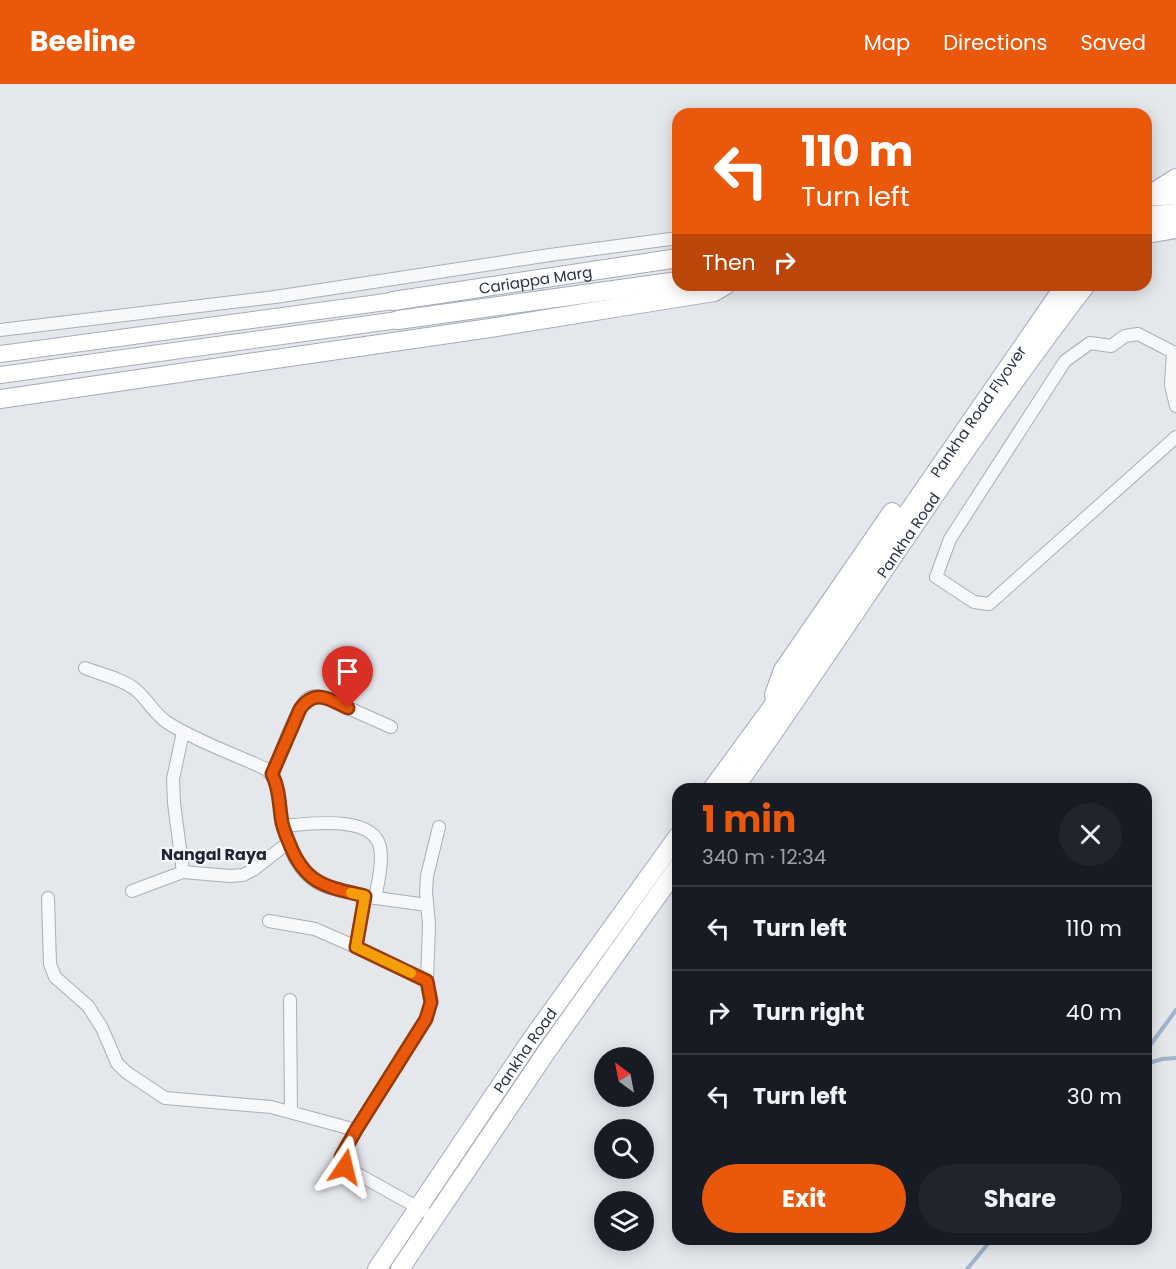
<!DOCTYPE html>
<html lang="en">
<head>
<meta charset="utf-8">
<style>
	body { margin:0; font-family:Poppins,sans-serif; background:#20242c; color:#f1f3f6; height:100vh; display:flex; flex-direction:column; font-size:22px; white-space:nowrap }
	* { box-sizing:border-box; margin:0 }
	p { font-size:20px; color:#9ea1a6 }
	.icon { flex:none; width:33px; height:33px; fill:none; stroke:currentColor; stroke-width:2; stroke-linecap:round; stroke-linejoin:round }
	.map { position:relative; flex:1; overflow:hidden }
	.panel { position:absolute; left:672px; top:699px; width:480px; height:462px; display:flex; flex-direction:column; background:#171b24; border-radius:18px; box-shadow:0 3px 15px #0003 }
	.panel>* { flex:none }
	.hud { position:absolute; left:672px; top:24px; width:480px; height:183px; border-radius:18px; box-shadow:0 3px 15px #0003; background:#ea580c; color:#fff; overflow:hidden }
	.needle { width:39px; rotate:328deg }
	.fabs { position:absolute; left:594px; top:963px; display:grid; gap:12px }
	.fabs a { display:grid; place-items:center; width:60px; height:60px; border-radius:50%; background:#171b24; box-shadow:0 3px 15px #0003; font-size:30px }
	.pin { position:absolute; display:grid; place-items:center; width:51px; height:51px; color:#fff; margin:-62px -26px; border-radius:50% 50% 50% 0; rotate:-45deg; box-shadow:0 0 6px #0007 }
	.pin .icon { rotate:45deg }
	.me { position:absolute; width:66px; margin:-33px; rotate:10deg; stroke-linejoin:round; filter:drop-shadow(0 0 4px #0008) }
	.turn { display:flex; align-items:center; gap:21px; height:126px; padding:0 30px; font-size:27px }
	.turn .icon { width:78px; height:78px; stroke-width:2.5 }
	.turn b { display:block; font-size:42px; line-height:51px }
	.then { display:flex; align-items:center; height:57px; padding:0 30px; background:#0003; gap:12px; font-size:22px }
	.round { display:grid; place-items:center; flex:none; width:63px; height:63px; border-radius:32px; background:#20242c }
	.headline { display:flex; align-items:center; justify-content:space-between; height:102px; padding:0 30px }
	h1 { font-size:36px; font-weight:700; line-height:45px; color:#ea580c }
	.primary-button { display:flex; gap:12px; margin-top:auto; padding:12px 30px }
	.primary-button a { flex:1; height:69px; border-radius:36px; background:#ea580c; color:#fff; font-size:24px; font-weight:700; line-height:69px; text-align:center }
	.primary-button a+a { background:#20242c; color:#f1f3f6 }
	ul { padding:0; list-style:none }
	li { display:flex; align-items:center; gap:18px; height:84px; padding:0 30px; border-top:2px solid #363941 }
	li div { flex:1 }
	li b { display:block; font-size:22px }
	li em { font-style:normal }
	header { display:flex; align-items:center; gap:36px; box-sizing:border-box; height:84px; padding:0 30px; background:#ea580c; color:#fff }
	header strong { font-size:28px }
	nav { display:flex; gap:33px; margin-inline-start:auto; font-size:21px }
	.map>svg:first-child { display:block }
</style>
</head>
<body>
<header>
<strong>Beeline</strong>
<nav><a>Map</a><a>Directions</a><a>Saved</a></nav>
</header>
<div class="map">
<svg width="1176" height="1185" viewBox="0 0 1176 1185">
	<rect width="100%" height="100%" fill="#e4e7ec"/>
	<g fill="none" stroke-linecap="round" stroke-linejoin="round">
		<path stroke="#9fb4cc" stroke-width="4" d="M1146,967L1176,926
			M1146,980L1162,975L1176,974
			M967,1185L992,1155"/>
		<defs>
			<path id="street" d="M0,246L275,213L550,171L678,154
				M1173,268L1171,301L1176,322
				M1176,268H1173L1138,250L1125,252L1111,262L1090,259L1065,277L950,455L936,493L974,518L989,520L1176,353
				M85,584C100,590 123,595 136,606C148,616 154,630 168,639C198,658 234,670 266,685C278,696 279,712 281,728C284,753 295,788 320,800C334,807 350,808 365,812L356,863L427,897L431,918L426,935L356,1046
				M272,690C278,676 297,623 307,615C312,611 320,613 326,614L391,643
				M283,742C307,740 373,730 380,763C383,779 378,799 375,814
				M183,788L174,719L173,695L183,648
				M132,807L183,788L230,792L243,791L253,786L289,758
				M369,813L427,821
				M48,814L50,880L55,893L88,922L102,944L117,979L126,988L165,1014L271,1023L356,1046L341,1073L345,1083L424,1127
				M269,837L315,845L356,863
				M427,897L429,840L426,808L427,792L439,743
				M290,916L291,1028"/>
			<path id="secondary" d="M0,270L393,217
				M0,291L398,236"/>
			<g id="primary">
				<path d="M1146,113L1176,94"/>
				<path d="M1148,113L1176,111"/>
				<path d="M1146,132L1176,129"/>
				<path d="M1146,150L1176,145"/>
				<path id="s1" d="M393,217L678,174"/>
				<path d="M398,236L678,197"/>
				<path d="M0,315L490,244L714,208L726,201"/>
				<path d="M774,611L783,586L892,428"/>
				<path id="s2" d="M712,705L797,589L1065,201"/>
				<path id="s3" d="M734,705C852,538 961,364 1086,201"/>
				<path id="s4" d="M377,1185L531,956L678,752"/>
				<path d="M400,1185L547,967L678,783"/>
			</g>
		</defs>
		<use href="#street" stroke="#a9aeb7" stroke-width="14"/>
		<use href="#secondary" stroke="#a9aeb7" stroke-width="18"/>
		<use href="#primary" stroke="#a3abb8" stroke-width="20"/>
		<use href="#street" stroke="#f7f8fa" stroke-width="12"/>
		<use href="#secondary" stroke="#fff" stroke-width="16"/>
		<use href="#primary" stroke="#fff" stroke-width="18"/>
	</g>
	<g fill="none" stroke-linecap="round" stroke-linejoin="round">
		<defs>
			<path id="route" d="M345,1083L341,1073L356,1046L426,935L431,918L427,897L356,863L365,812C327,803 306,801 290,761C287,754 284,747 282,739C279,723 280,705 272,690L300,625C315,604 329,615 348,624"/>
		</defs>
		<use href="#route" stroke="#983908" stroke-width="15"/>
		<use href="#route" stroke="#ea580c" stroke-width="10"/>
		<path stroke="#f59e0b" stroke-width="10" d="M351,809L365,812L356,863L411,889"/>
	</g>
	<g text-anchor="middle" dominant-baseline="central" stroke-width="4.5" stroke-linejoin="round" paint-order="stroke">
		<g font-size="15" fill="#2b3445" stroke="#f4f6f9">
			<text stroke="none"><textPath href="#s1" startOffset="144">Cariappa Marg</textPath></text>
			<text stroke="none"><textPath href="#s2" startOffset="462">Pankha Road Flyover</textPath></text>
			<text stroke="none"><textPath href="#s3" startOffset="308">Pankha Road</textPath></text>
			<text stroke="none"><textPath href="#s4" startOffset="264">Pankha Road</textPath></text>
		</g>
		<g font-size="16" font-weight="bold" fill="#1d2536" stroke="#f4f6f9">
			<text x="214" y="770">Nangal Raya</text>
		</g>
	</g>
</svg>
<div class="fabs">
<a><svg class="needle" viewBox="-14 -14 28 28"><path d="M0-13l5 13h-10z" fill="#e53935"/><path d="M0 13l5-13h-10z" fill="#9ea1a6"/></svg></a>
<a><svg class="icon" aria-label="search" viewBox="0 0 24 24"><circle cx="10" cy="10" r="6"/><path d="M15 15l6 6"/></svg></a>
<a><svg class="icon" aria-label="layers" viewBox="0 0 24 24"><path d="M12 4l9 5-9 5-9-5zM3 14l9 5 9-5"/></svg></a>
</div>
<div class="pin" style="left:348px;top:624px;background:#d93025"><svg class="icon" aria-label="arrive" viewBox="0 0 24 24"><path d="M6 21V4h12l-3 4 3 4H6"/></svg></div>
<svg class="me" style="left:345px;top:1083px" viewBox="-20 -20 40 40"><path d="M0-17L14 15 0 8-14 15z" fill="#ea580c" stroke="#fff" stroke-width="4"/></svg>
<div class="hud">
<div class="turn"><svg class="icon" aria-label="left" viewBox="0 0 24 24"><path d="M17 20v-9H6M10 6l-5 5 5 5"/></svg><div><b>110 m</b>Turn left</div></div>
<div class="then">Then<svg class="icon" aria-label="right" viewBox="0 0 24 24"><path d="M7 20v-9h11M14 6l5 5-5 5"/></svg></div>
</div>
<section class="panel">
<div class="headline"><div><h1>1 min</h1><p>340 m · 12:34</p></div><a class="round"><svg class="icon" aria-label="close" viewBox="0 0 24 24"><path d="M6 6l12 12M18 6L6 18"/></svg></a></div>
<ul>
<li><svg class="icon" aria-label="left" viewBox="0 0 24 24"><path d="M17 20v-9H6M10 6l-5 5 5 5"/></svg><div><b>Turn left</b></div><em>110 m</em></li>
<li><svg class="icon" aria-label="right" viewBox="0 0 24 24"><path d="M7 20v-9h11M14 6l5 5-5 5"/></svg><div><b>Turn right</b></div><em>40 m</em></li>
<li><svg class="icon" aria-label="left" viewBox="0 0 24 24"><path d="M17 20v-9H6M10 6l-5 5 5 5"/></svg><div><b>Turn left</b></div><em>30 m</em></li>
</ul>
<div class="primary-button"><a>Exit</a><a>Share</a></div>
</section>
</div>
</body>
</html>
